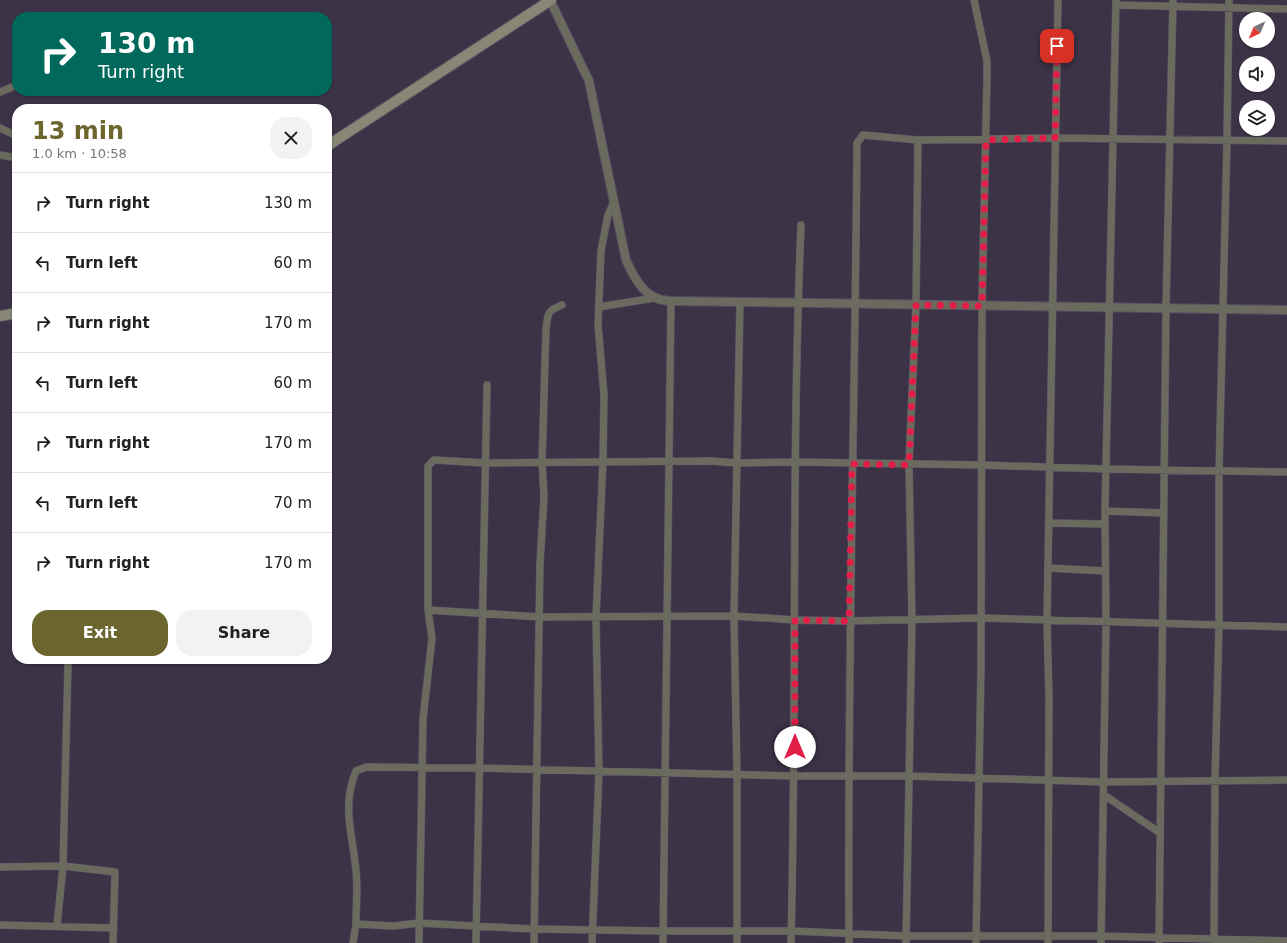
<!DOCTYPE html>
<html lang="en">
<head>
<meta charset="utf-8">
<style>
	body { margin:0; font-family:"DejaVu Sans",sans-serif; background:#f2f2f2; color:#202124; height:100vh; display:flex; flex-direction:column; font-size:15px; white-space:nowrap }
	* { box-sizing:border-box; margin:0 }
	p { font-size:13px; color:#757577 }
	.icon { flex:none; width:22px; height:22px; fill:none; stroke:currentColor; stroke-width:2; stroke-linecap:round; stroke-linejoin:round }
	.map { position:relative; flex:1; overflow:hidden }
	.panel { position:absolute; left:12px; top:104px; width:320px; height:560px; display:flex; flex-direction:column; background:#fff; border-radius:16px; box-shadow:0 1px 3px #0004 }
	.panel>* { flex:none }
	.hud { position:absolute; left:12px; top:12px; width:320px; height:84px; border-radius:16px; box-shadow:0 1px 3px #0004; background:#00695c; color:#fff; overflow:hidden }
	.needle { width:26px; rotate:224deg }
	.fabs { position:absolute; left:1239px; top:12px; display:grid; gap:8px }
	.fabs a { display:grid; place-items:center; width:36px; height:36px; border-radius:50%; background:#fff; box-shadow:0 1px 3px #0004; font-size:20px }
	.pin { position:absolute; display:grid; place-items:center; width:34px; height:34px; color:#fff; margin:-17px; border-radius:8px; box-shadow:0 2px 6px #0006 }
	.me { position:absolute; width:44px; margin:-22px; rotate:0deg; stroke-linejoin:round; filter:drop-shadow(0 0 3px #0008) }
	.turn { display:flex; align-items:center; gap:14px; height:84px; padding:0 20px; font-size:18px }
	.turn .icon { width:52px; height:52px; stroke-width:2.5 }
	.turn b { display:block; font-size:28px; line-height:34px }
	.round { display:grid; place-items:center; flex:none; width:42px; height:42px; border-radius:16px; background:#f2f2f2 }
	.head { display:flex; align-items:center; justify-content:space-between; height:68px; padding:0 20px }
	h1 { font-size:24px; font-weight:800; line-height:30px; color:#6c662e }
	.primary-button { display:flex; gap:8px; margin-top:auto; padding:8px 20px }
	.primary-button a { flex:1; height:46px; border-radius:16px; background:#6c662e; color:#fff; font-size:16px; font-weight:800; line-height:46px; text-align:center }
	.primary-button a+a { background:#f2f2f2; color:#202124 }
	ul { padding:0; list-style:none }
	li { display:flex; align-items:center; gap:12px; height:60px; padding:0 20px; border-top:1px solid #e0e0e0 }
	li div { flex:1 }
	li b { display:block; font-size:15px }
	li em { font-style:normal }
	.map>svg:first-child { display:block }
</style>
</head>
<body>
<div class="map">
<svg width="1287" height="943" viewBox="0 0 1287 943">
	<rect width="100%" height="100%" fill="#3c3347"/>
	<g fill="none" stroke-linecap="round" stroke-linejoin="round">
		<defs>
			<path id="minor" d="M974,0L987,61V76L982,306L981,668L976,943
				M1116,5L1287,9
				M0,92L17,85
				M0,128L17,136
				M0,155L17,158
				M599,307L654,298
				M1105,511L1164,513
				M1049,523L1105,524
				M1048,568L1105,571
				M428,610L540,617L734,616L795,620L849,621L980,618L1287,627
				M1104,795L1160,833
				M0,867L63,866L68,663
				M356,924C356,906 358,888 356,871C353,835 341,807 356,771L366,767L480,768L795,776H909L1104,782L1287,780
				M0,925L114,928
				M57,926L63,866L115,872L113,943
				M353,943L356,924L393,926L419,923L534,929L663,931H792L906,936H1101L1287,941
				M419,943L423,719L432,638L428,610V466L434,460L485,463L711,461L737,463L795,462L982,465L1106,469L1287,472
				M476,943L487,385
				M534,943L540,564L544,496L542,463L546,329C548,313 547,311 562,305
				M592,943L599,772L596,617L603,461L604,395L598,325L601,251L608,215L614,202
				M663,943L671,301
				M737,943V774L734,616L740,302
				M791,943C797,704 791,465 801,225
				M849,943C847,676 855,409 857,143L863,135L918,140L1055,138L1287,141
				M906,943L912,620L909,465L916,305L918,140
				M1048,943L1049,697L1047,620L1058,0
				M1101,943L1106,623L1105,511L1116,0
				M1159,943L1166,308L1173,0
				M1214,943L1215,781L1219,626V472L1227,140L1229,0"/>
			<path id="tertiary" d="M550,0L589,81L626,260C635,280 646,301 671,301L1287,310"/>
			<path id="secondary" d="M327,146L551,0
				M0,316L17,313"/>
		</defs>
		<use href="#minor" stroke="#574f61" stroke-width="8"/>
		<use href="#tertiary" stroke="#574f61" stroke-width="10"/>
		<use href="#secondary" stroke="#574f61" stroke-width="12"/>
		<use href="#minor" stroke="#6b6a5f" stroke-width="7"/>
		<use href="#tertiary" stroke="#6b6a5f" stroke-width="8"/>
		<use href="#secondary" stroke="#888674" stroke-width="10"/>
	</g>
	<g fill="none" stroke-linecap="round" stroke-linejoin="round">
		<path stroke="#e11d48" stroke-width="7" stroke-dasharray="0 12.6" d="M795,747V620L849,621L852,464L909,465L916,305L982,306L986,140L1055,138L1057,46"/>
	</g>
</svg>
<div class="fabs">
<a><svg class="needle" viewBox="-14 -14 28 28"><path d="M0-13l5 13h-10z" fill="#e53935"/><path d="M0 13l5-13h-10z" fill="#757577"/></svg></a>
<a><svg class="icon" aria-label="sound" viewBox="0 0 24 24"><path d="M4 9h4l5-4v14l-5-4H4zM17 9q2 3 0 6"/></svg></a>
<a><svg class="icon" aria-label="layers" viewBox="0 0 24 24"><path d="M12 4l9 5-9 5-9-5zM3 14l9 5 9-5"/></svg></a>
</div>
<div class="pin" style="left:1057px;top:46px;background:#d93025"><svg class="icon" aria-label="arrive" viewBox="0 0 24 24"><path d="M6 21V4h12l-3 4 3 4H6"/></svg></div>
<svg class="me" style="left:795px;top:747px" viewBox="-20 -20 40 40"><circle r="19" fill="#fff"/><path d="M0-13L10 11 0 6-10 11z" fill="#e11d48"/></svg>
<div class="hud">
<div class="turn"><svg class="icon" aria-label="right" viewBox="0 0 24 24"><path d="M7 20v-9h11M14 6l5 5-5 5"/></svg><div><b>130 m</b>Turn right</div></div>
</div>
<section class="panel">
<div class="head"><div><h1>13 min</h1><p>1.0 km · 10:58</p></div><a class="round"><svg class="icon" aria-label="close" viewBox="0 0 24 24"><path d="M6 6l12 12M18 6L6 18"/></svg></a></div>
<ul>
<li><svg class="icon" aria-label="right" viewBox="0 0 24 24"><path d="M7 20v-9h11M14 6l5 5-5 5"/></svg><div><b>Turn right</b></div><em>130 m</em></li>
<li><svg class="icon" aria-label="left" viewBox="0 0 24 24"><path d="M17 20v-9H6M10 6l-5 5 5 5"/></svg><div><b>Turn left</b></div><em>60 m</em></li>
<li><svg class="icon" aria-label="right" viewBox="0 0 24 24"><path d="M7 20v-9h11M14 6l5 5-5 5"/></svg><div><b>Turn right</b></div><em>170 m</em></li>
<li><svg class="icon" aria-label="left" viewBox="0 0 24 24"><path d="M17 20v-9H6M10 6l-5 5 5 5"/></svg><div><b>Turn left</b></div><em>60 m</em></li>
<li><svg class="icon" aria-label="right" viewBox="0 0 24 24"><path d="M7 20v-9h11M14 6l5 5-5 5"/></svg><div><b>Turn right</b></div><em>170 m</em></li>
<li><svg class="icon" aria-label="left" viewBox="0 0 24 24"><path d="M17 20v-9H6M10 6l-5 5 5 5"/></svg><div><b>Turn left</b></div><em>70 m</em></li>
<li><svg class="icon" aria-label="right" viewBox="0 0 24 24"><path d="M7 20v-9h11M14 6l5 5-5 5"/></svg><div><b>Turn right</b></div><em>170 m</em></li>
</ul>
<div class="primary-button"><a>Exit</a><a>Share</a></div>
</section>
</div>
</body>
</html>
